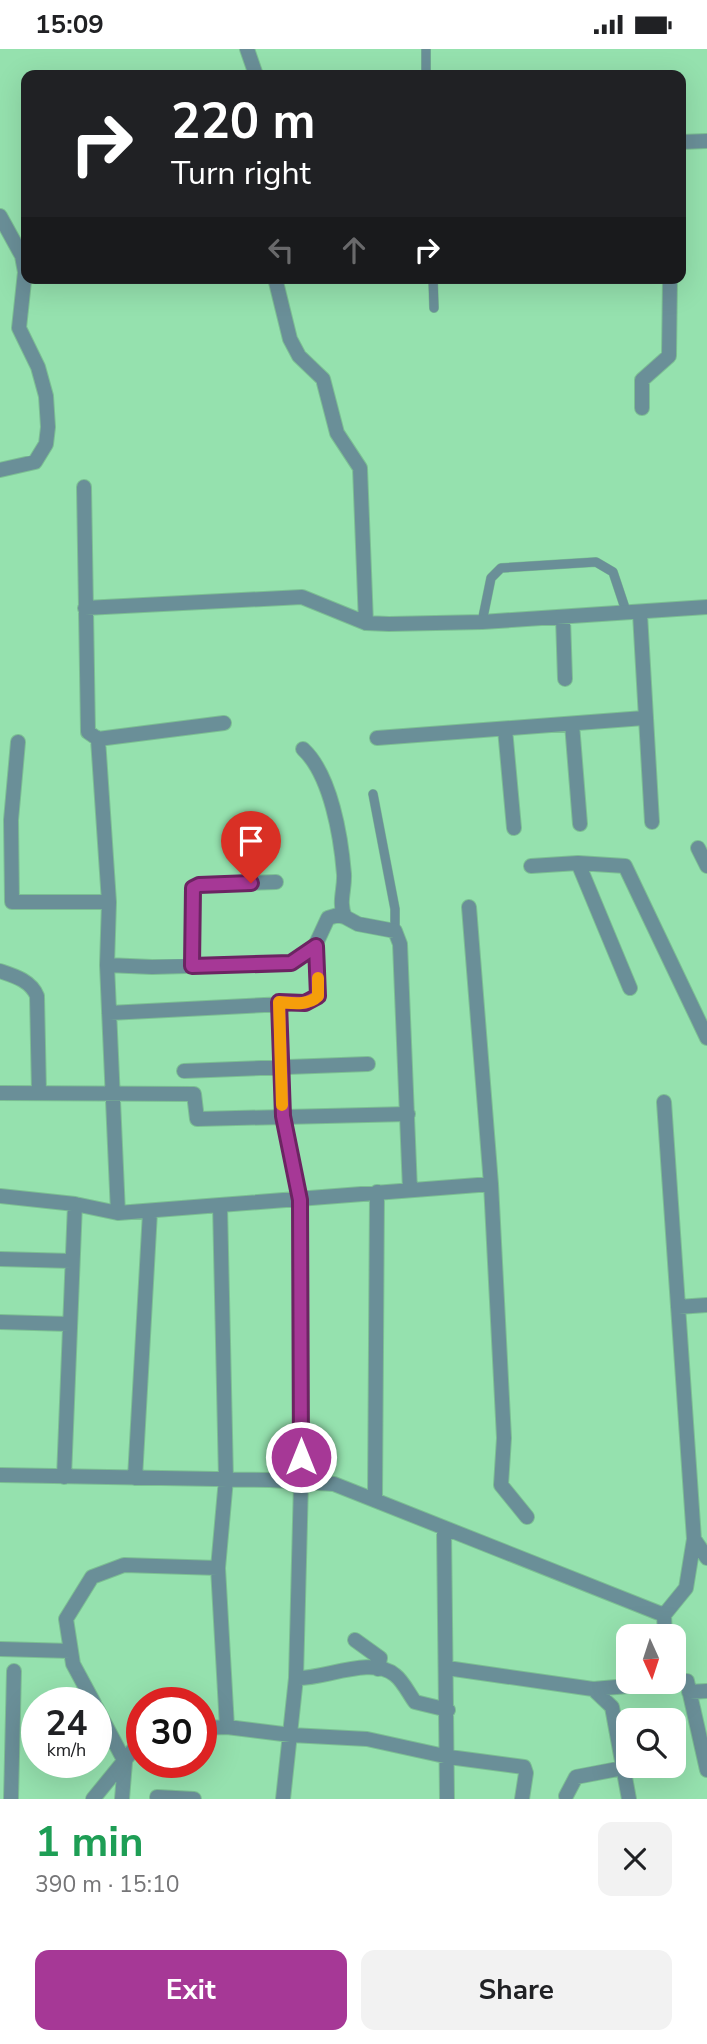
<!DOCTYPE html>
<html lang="en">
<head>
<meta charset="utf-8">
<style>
	body { margin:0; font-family:"Nunito Sans",sans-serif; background:#f2f2f2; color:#202124; height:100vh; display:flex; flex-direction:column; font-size:26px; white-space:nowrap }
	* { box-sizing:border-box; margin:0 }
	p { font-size:23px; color:#757577 }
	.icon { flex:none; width:38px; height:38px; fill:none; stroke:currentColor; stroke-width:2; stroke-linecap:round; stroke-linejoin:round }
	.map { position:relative; height:1750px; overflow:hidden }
	.side { display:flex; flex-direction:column; background:#fff; flex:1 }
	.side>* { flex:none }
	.guide { position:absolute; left:21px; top:21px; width:665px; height:214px; border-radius:14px; box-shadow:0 7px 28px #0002; background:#202124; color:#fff; overflow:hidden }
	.needle { width:46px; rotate:177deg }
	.buttons { position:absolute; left:616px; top:1575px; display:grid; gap:14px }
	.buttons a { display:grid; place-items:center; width:70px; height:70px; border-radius:14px; background:#fff; box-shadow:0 7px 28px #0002; font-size:35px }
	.speed { position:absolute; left:21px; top:1638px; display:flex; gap:14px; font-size:35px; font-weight:700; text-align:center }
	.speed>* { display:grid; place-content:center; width:91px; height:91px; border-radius:50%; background:#fff; box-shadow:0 7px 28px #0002; line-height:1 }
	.speed small { font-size:18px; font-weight:400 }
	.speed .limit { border:10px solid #d22; background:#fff; color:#111 }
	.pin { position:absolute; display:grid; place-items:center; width:60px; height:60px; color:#fff; margin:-72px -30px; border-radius:50% 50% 50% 0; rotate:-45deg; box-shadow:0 0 7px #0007 }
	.pin .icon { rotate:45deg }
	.me { position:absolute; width:77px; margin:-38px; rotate:0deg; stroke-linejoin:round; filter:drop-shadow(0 0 5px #0008) }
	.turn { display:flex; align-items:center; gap:24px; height:147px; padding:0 35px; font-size:32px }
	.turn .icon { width:91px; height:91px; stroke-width:2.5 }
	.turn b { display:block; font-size:49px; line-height:60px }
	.lanes { display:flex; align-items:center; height:66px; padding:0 35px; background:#0003; justify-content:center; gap:35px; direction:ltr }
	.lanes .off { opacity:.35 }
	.round { display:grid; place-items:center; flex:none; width:74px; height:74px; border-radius:14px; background:#f2f2f2 }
	.overview { display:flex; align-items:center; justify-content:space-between; height:119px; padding:0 35px }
	h1 { font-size:42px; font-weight:700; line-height:52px; color:#1e9e55 }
	.primary-button { display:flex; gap:14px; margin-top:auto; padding:14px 35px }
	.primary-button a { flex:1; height:80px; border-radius:14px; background:#a63896; color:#fff; font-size:28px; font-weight:700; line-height:80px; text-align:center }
	.primary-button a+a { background:#f2f2f2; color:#202124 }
	.status { display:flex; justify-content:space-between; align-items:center; height:49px; padding:0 35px; background:#fff; direction:ltr }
	.status svg { height:19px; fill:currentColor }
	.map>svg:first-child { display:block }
</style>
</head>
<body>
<div class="status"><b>15:09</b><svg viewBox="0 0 49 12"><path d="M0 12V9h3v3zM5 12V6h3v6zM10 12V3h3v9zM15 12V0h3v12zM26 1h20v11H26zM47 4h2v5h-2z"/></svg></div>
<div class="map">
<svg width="707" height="1750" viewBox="0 0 707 1750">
	<rect width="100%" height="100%" fill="#95e1ae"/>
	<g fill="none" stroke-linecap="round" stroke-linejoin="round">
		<defs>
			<path id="service" d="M426,0V26
				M433,229L434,259
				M482,573L491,529L501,519L596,513L613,523L627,565
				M373,745L395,860V882"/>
			<path id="minor" d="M247,0L256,26
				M681,93L707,92
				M0,167L22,207L25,223L19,279L38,318L46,347L48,378L46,395L35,413L0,421
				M275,229L290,290L299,307L323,330L337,384L360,419L366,574
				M642,359V331L669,307L670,229
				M84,438L88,683L98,690L224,674
				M85,559L302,548L366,574L389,575L482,573L707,558
				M640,565L652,773
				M563,569L565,630
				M572,675L580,775
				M505,680L514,779
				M377,689L644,669
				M98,690L109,853L107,916L118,1164
				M18,693L11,771L12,853H109
				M303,700C331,726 341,788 344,825C345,841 338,853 345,868L358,875L395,882L400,895L410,1141
				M698,799L707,817
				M578,814L630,939
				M531,817L578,814L625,817L707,989
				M469,858L491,1135L504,1389L501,1436L527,1468
				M107,916L152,918L291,914L315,897L328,869L338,866L345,868
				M192,917L193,839L199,836L276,833
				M0,922C15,927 31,932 37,947L39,1044
				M279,953L283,1067L300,1151L301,1434L296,1629L283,1750
				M109,964L305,954L318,947L315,897
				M184,1022L368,1015
				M0,1044L194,1045L197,1070L408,1065
				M664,1053L694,1490L686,1539L664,1566
				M0,1147L75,1155L118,1164L220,1156L226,1430L218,1519L227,1678
				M220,1156L491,1135
				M0,1210L72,1212
				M678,1258L707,1256
				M0,1273L69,1275
				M0,1426L270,1431L334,1435L664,1566L665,1587
				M64,1428L75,1155
				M135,1429L150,1163
				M375,1451L377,1143
				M444,1481L447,1750
				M694,1490L707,1509
				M355,1591L380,1609L378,1620
				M0,1600L71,1602
				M447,1619L593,1640L687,1632L707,1721
				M296,1629C322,1631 372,1606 395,1626C403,1632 409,1645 415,1653L448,1661
				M593,1640L612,1658L629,1750
				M689,1643L707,1642
				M94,1654L73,1615L66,1570L92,1528L124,1516L218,1519
				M96,1658L125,1713L122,1750
				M201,1679L227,1678L291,1686L367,1690L449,1708L524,1718L526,1724L522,1750
				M566,1747L576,1728L623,1719
				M157,1748L194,1750
				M11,1750L14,1622
				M93,1750L142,1690"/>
		</defs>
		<use href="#service" stroke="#7cbf93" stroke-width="10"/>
		<use href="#minor" stroke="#7cbf93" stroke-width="16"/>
		<use href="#service" stroke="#6a8f98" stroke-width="9"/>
		<use href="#minor" stroke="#6a8f98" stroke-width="14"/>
	</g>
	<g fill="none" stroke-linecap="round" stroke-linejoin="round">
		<defs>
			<path id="route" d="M251,834L199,836L193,839L192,917L291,914L316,897L318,947L305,954L279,953L283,1067L300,1151L301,1408"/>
		</defs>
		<use href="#route" stroke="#6c2462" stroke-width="18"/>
		<use href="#route" stroke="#a63896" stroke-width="12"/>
		<path stroke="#f59e0b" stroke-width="12" d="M282,1056L279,953C292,954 308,957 318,947V929"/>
	</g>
</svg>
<div class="buttons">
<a><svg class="needle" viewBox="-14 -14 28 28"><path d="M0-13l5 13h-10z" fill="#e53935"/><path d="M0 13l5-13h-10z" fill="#757577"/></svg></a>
<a><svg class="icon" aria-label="search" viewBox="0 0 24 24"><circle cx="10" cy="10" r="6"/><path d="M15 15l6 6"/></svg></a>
</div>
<div class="speed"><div>24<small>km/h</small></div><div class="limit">30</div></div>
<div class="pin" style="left:251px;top:834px;background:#d93025"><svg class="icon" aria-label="arrive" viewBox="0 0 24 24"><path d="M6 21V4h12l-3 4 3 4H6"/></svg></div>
<svg class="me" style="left:301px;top:1408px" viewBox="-20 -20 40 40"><circle r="17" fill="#a63896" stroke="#fff" stroke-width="3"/><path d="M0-11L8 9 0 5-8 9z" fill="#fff"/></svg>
<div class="guide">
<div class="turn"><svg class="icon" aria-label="right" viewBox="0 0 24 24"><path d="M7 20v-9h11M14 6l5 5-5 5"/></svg><div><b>220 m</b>Turn right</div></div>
<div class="lanes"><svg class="icon off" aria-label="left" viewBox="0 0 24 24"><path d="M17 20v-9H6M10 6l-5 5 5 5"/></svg><svg class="icon off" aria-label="ahead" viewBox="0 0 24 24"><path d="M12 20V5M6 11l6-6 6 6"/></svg><svg class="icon" aria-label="right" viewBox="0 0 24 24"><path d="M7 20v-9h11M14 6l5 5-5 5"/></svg></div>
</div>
</div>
<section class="side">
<div class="overview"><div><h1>1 min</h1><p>390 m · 15:10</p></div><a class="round"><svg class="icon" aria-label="close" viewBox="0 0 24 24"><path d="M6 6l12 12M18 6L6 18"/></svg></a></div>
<div class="primary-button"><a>Exit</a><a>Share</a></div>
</section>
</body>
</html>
